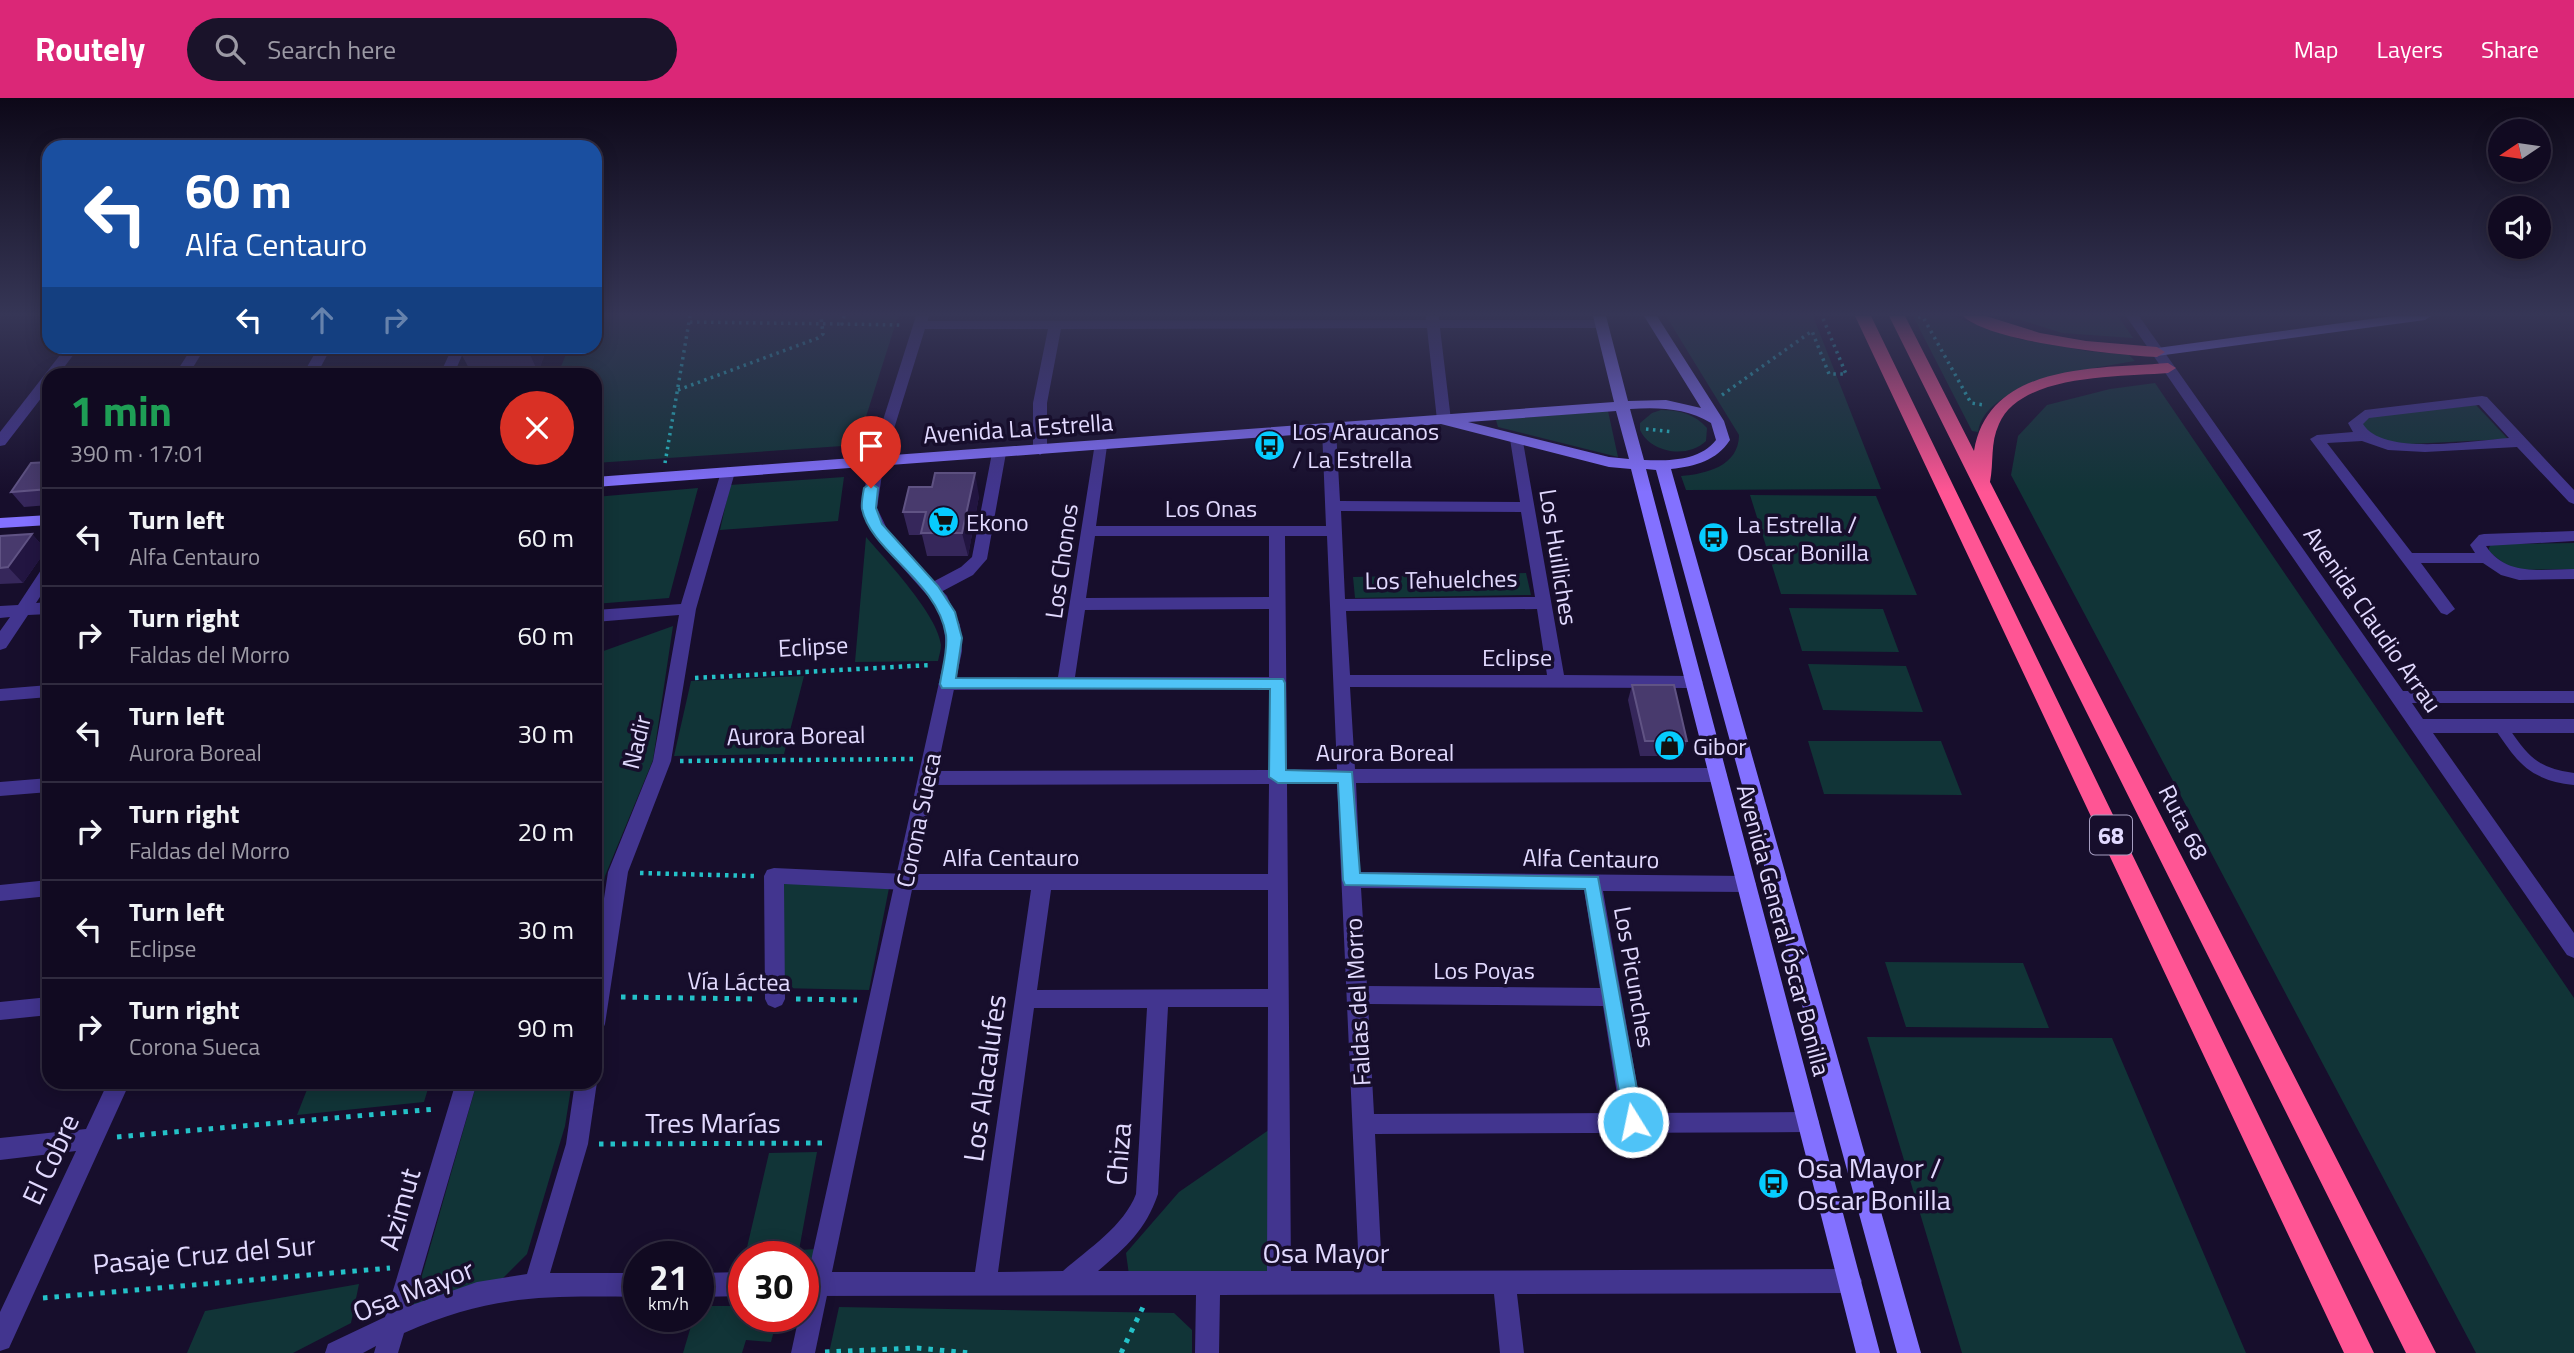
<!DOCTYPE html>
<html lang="en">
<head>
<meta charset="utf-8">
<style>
	body { margin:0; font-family:"Titillium Web",sans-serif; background:#1a132a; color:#f1f3f6; height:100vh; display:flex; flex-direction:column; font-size:26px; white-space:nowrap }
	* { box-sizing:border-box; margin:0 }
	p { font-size:23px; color:#9c9aa5 }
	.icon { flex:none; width:38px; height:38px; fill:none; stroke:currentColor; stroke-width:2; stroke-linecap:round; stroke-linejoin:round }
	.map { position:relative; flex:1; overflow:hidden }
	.side { position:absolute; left:42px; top:270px; width:560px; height:721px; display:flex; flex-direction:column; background:#110a21; border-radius:21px; box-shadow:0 4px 18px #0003,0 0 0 2px #302b3f }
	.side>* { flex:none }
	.top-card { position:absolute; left:42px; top:42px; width:560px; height:214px; border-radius:21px; box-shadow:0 4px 18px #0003,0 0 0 2px #302b3f; background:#1a4fa0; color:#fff; overflow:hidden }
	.needle { width:46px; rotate:257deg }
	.tools { position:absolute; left:2488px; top:21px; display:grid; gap:14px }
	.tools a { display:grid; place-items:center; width:63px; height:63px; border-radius:50%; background:#110a21; box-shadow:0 4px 18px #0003,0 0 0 2px #302b3f; font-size:35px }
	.speed { position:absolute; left:623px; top:1143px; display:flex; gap:14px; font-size:35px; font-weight:700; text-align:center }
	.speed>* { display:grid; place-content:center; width:91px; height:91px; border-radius:50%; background:#110a21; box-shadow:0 4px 18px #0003,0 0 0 2px #302b3f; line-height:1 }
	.speed small { font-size:18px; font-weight:400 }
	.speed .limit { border:10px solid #d22; background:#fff; color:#111 }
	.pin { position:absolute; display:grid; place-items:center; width:60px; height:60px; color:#fff; margin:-72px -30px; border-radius:50% 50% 50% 0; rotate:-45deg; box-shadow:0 0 7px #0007 }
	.pin .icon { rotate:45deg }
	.me { position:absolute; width:77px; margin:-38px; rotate:350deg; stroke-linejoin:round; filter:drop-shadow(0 0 5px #0008) }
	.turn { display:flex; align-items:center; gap:24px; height:147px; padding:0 28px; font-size:32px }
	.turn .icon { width:91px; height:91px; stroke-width:2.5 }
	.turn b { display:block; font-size:49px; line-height:60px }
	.lanes { display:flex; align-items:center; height:66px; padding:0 28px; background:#0003; justify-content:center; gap:35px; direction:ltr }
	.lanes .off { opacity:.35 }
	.round { display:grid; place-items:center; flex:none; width:74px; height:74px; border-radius:37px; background:#1a132a }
	.headline { display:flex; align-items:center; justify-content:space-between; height:119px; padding:0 28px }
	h1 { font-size:42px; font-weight:700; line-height:52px; color:#1e9e55 }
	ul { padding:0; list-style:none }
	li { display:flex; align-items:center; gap:21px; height:98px; padding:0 28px; border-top:2px solid #302b3f }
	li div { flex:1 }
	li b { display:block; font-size:26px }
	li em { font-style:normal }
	header { display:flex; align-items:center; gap:42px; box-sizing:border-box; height:98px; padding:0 35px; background:#db2777; color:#fff }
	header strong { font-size:33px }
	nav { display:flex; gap:38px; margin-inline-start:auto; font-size:24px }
	.search { width:490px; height:63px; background:#1a132a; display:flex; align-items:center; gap:18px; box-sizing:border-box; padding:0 24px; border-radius:38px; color:#9c9aa5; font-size:26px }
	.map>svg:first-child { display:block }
</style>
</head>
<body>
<header>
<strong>Routely</strong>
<div class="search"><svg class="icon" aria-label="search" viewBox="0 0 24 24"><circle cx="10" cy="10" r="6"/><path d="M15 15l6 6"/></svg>Search here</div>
<nav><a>Map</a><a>Layers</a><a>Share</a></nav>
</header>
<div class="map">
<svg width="2574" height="1255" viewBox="0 0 2574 1255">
	<rect width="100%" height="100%" fill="#170e2c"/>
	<path fill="#113437" d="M595,218H898L857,347L595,365V276H558L569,249L595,248Z
		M1666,218H1813L1881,391L1686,392L1681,378C1706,376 1739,368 1739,337Z
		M1913,218H1952L2019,241L2087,253L2129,257L2135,263C2095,270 1985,283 1978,334L1972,333Z
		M2008,218H2118L2133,240L2062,235Z
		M2155,285L2574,900V1255H2476L2011,377L2018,338L2047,307L2110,291Z
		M2476,307L2508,341L2410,346L2382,343L2361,330L2362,321L2367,319Z
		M1661,312C1679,312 1695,316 1707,330L1706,343C1687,361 1651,355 1640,332V325L1652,315Z
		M1608,313L1618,359L1498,329L1496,322Z
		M844,379L838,423L720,432L730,387Z
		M698,390L669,500L595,506V399Z
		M1750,397L1876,398L1917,497L1781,496Z
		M866,439C886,462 938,517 941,547C941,552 939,558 938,563L855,564Z
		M2574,445V471L2513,472L2489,454V450L2491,446Z
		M1526,475L1531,497L1355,500L1353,479Z
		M1789,510L1883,511L1899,554L1802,553Z
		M673,528L653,662L605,778L595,839V566L598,555Z
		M1808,566L1906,568L1923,614L1823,612Z
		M804,578L784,656L674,658L691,583Z
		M1808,643H1941L1962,697L1824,696Z
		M780,785L889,790L869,892L779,890Z
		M1885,864L2023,865L2049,930L1906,929Z
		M1867,939L2112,940L2246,1255H1962Z
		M310,984H430L424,1004L297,1017Z
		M477,984H572L565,1028L527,1156L503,1180L462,1192L411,1216Z
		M1273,1029L1274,1178L1129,1177L1126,1155L1179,1094Z
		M817,1054L799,1152L818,1151L814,1174H803V1158H745L769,1055Z
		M359,1186L351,1225L293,1255H187L205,1213Z
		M698,1208H744V1218H778L771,1244L746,1242L742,1255H683L694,1218H698Z
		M839,1209L1174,1215L1192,1232V1255H829Z"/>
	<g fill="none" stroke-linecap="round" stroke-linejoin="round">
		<path stroke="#24c1c8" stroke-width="3.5" stroke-dasharray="2.5 4.5" stroke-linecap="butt" d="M844,218L842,226L902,227
			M1918,219H1923L1971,305L1984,307
			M690,224L842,226
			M678,292L818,240L823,236L821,218
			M1722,297L1812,233L1829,276H1846L1822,218
			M1646,331L1673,334
			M665,365L690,218"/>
		<path stroke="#24c1c8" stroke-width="4.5" stroke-dasharray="3.5 5" stroke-linecap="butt" d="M695,580L931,567
			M680,663L913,661
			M640,775L754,778"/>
		<path stroke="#24c1c8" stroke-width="5" stroke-dasharray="4.5 7" stroke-linecap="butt" d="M621,899L756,901
			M796,901L857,902
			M117,1039L436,1011
			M599,1046L828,1045
			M43,1200L390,1170
			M825,1254L917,1250L970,1255
			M1121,1255L1144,1207"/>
		<path stroke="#42358f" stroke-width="12" d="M2500,628C2522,660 2533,677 2574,681"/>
		<path fill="#42358f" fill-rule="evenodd" d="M1426,218H1439V222H1601L1608,226L1601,230H1440L1451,322L1444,326L1437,322L1427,230L1061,231L1047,305V352L1040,357L1033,352V305L1048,231H921L914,227L921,223L1426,222Z
			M67,248H80L59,276H49V290L5,347L0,348V334Z
			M193,248H206L189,276H175Z
			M319,248H332L317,276H303Z
			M453,248H466L454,276H440Z
			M2482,298L2487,299L2574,392V406L2569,404L2517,349L2425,354L2388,352L2362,343L2327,345L2412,455H2475L2470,447L2479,437L2484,436L2574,433V443L2486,448C2506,479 2542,471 2574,471V481L2519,482L2501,477L2483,465H2421L2455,511L2447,517L2441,515L2310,341L2317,337L2353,334L2348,325L2365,312ZM2479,307L2509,340C2475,342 2383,359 2363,326L2369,320Z
			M1329,327L1336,331L1340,403L1520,404L1510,341L1517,337L1522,338L1564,577L1694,578L1703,584L1694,590L1350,589L1355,671L1718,670L1724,672L1727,677L1724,682L1718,684L1356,685L1360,774L1746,778L1753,780L1756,786L1753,792L1746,794L1603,793L1642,1015L1808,1014L1816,1017L1819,1024L1816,1031L1808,1034L1375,1036L1382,1173L1850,1171L1858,1175L1862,1183L1858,1191L1850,1195L1517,1196L1524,1255H1500L1494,1196L1220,1197L1219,1255H1195L1196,1197L803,1198V1174H975L1031,792H905L784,786L785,901L782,907L775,910L768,907L765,901L764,778L767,772L774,770L905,776H1268L1269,686L927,687L921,685L918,680L921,675L927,673L1269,672V591L947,592L938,586L947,580L1058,579L1095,345H1105L1107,348L1096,428H1326L1322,331ZM1341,413L1521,414L1535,499L1345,501ZM1095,438H1269V499L1086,500ZM1285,438H1327L1337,671L1287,672ZM1269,511V579H1075L1085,512ZM1537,511L1547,577H1350L1346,513ZM1337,685L1359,1173H1291L1287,686ZM1361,790L1584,792L1600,890L1367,888ZM1051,792H1268V891L1037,892ZM1368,906L1603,908L1620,1015L1374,1016ZM1168,909H1268L1267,1173H1098C1127,1148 1145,1133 1158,1096ZM1034,910H1147L1136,1096C1124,1128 1088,1151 1063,1173L998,1174Z
			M999,350L1006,355L987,461L973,477L939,495H927L925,491L927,487L961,469L972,459L992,355Z
			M728,369L735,374L696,511L671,663L628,774L605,926L602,933L595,935V860L608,774L653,663L679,517L595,524V512L681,506L721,374Z
			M49,468V485L36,505L49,504V516L28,517L6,550L0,552V533L10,519L0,520V508L18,507L43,469Z
			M49,587V599L0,603V591Z
			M49,680V694L0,698V684Z
			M49,782V798L0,803V787Z
			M49,899V917L0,922V904Z
			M595,980L597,984L588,1046L550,1175H639V1199C547,1198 491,1196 404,1235L398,1255H374L376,1248L363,1255H325L328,1246L385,1219L456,984H477L412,1207L477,1184L527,1176L566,1046L575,984H595Z
			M108,984H130L9,1250L0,1253V1214L76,1053L0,1062V1040L86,1031Z
			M744,1174V1198L698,1199V1175Z"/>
		<path fill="#42358f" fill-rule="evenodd" d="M916,218H929L884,363L877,410L889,435L947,498L960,527L962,553L815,1255H791L799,1218H803V1199L946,553L944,527L934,505L878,442L861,410L870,363Z
			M2126,218H2139L2403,593H2574V605H2412L2423,621H2574V635H2433L2574,835V860L2567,857Z"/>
		<path fill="#8371ff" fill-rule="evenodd" d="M1593,218H1606L1628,303L1666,302L1701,310L1644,218H1657L1724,323L1730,342C1716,363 1696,368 1671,371L1921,1255H1897L1656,372L1646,371L1880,1255H1856L1631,371L1609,369L1441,326L595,389V379L1614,304ZM1630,311C1659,309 1686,310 1711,325L1716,342C1700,363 1668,363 1644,362ZM1616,313L1629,361L1609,359L1468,324Z
			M2393,218H2431L2425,222L2157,258L2150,254L2157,250Z
			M49,417V427L0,430V420Z"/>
		<path fill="#ff5594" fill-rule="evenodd" d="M1855,218H1871L2374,1255H2344Z
			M1889,218H1905L1974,353C1989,264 2098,271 2168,265L2176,270L2168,275C2122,279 2021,275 1999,326C1990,345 1994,364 1990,384L2436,1255H2406Z
			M1963,218H1986L2040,235L2086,243L2157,249L2165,254L2157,259C2117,257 1990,244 1963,218Z"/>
	</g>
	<path fill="#36275b" d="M457,248H544L546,253L538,274L505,276H472Z
		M49,364V407L24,409L11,394Z
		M979,398L968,458H927L922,437H909L903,414Z
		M32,436L46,452L23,485L0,486V438Z
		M1632,587L1687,643L1682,658H1640L1628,602Z"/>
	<path fill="#221541" d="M526,248H544L546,253L538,274Z
		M975,375L979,398L968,458L962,435Z
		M32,436L46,452L23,485L8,469Z"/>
	<path fill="#483a6d" stroke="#605384" stroke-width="2" d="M49,364V391L11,394L31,365Z
		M935,375H975L962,435H921L926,414H903L909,389H932Z
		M32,436L8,469L0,470V438Z
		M1632,587H1674L1687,643H1645Z"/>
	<linearGradient id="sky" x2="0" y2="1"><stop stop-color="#0d0818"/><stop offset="0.55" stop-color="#363656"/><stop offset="1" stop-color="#363656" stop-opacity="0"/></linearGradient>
	<rect width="2574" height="394" fill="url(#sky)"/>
	<path fill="#4fc3f7" stroke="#337fa1" stroke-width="2" d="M871,385L878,390L876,410L882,426L938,488L955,514L962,540L956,580L1283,581L1285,585L1286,672L1352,674L1360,775L1598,779L1643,1024L1640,1031L1633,1034L1626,1031L1624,1024L1585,791L1345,787L1343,782L1338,685H1278L1269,679L1270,591L942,590L940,586C942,571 948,552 946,537C937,482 871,454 862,411C861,405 863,396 864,390Z"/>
	<defs>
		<symbol id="bus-disc" viewBox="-11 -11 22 22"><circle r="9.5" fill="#06ccff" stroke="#170e2c"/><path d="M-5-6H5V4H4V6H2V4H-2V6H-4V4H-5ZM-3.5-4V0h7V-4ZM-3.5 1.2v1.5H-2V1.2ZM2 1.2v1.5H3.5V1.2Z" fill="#111"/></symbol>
		<symbol id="supermarket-disc" viewBox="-11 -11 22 22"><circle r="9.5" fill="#06ccff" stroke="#170e2c"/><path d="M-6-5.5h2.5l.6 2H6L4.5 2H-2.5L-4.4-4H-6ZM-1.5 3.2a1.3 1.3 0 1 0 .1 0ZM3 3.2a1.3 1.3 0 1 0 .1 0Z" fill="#111"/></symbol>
		<symbol id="shop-disc" viewBox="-11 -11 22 22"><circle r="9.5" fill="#06ccff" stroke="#170e2c"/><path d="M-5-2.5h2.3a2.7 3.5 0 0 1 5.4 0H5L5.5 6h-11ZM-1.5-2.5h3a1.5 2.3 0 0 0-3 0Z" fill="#111"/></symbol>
	</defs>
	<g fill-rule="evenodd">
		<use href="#bus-disc" x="1252" y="330" width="35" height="35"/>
		<use href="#supermarket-disc" x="926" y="406" width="35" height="35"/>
		<use href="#bus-disc" x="1696" y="422" width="35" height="35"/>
		<use href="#shop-disc" x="1652" y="630" width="35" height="35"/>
		<use href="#bus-disc" x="1756" y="1068" width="35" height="35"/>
	</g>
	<g text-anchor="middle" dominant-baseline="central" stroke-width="7" stroke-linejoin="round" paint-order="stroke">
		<rect fill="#170e2c" stroke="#a59dc0" stroke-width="2" x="2090" y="717.5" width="42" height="39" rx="5"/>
		<g font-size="23" font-weight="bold" fill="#e2daff">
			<text x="2111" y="737">68</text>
		</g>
		<g font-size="24" fill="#e2daff" stroke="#170e2c">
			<text transform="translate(1018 330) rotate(-4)">Avenida La Estrella</text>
			<text x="1211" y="410">Los Onas</text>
			<text transform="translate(1559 459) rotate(81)">Los Huilliches</text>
			<text transform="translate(1061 463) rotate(-82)">Los Chonos</text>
			<text transform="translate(1441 481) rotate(-1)">Los Tehuelches</text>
			<text transform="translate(2373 521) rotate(55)">Avenida Claudio Arrau</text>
			<text transform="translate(813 548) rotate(-3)">Eclipse</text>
			<text x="1517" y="559">Eclipse</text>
			<text transform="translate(796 637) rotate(-1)">Aurora Boreal</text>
			<text transform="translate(636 644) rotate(-76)">Nadir</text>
			<text x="1385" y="654">Aurora Boreal</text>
			<text transform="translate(918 722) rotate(-78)">Corona Sueca</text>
			<text transform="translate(2184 724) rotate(63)">Ruta 68</text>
			<text x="1011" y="759">Alfa Centauro</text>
			<text transform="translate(1591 760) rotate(1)">Alfa Centauro</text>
			<text transform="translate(1784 832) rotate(75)">Avenida General Óscar Bonilla</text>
			<text x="1484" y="872">Los Poyas</text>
			<text transform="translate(1635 879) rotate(80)">Los Picunches</text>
			<text transform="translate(739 883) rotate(1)">Vía Láctea</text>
			<text transform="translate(1357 904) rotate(-93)">Faldas del Morro</text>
		</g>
		<g font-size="24" fill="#e2daff" stroke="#170e2c" text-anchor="start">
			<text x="1292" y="333">Los Araucanos<tspan x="1292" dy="28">/ La Estrella</tspan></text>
			<text x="966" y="424">Ekono</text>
			<text x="1737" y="426">La Estrella /<tspan x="1737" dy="28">Oscar Bonilla</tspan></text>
			<text x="1693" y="648">Gibor</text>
		</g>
		<g font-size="28" fill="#e2daff" stroke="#170e2c">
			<text transform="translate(984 980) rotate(-82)">Los Alacalufes</text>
			<text x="713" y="1024">Tres Marías</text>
			<text transform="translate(1118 1056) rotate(-85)">Chiza</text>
			<text transform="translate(50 1061) rotate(-65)">El Cobre</text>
			<text transform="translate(399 1111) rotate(-74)">Azimut</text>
			<text x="1326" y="1154">Osa Mayor</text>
			<text transform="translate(204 1156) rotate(-5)">Pasaje Cruz del Sur</text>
			<text transform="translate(413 1192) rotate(-21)">Osa Mayor</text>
		</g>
		<g font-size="28" fill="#e2daff" stroke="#170e2c" text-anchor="start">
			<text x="1797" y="1069">Osa Mayor /<tspan x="1797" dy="32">Oscar Bonilla</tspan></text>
		</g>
	</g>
</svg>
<div class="tools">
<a><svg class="needle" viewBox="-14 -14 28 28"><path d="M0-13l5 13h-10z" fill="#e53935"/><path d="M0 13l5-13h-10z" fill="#9c9aa5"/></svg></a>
<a><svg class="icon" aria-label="sound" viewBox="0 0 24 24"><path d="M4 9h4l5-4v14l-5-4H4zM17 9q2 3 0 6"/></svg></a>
</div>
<div class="speed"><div>21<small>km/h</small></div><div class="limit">30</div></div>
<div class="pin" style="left:871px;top:390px;background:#d93025"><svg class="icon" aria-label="arrive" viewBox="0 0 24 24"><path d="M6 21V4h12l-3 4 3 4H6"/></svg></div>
<svg class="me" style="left:1633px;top:1024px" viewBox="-20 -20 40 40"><circle r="17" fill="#4fc3f7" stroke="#fff" stroke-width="3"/><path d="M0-11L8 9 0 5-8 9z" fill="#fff"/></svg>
<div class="top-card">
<div class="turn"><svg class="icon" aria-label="left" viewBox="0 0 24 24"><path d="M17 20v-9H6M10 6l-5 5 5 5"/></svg><div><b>60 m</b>Alfa Centauro</div></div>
<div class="lanes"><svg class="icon" aria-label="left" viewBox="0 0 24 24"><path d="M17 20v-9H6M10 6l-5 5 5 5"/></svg><svg class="icon off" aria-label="ahead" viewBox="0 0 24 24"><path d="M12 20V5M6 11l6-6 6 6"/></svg><svg class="icon off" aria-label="right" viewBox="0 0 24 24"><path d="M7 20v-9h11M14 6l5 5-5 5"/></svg></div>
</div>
<section class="side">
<div class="headline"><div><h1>1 min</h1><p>390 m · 17:01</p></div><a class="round" style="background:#d93025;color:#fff"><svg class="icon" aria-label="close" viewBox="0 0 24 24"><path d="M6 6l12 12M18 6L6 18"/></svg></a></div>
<ul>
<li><svg class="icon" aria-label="left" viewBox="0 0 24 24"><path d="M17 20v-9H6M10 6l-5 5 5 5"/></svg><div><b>Turn left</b><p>Alfa Centauro</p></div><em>60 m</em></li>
<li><svg class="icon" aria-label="right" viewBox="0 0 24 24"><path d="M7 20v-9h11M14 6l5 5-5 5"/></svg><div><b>Turn right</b><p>Faldas del Morro</p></div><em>60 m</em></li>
<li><svg class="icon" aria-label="left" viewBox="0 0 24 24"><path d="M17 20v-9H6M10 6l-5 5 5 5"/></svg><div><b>Turn left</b><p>Aurora Boreal</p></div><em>30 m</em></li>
<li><svg class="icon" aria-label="right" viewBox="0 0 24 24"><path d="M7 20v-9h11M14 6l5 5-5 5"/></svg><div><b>Turn right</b><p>Faldas del Morro</p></div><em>20 m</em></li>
<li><svg class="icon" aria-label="left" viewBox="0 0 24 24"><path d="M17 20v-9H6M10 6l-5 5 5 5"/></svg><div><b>Turn left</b><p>Eclipse</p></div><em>30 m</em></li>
<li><svg class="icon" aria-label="right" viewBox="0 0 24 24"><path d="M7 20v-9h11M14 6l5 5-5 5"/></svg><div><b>Turn right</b><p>Corona Sueca</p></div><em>90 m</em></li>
</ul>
</section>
</div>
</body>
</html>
